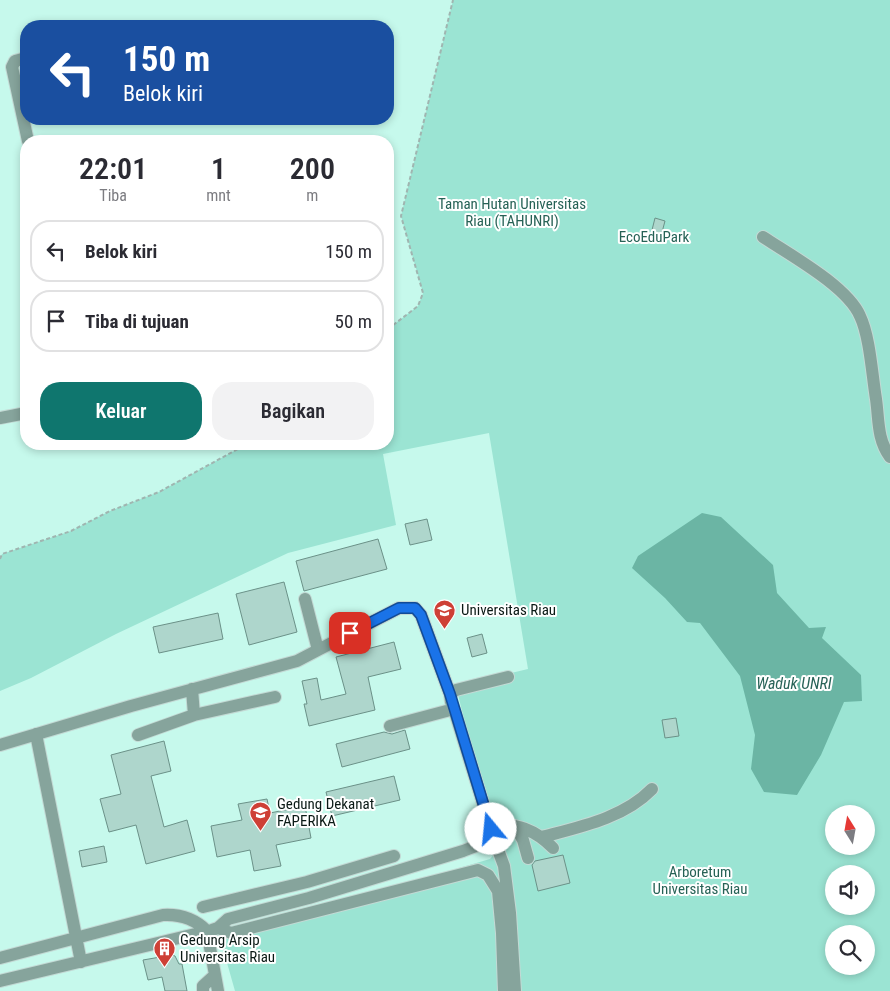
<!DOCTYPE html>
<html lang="id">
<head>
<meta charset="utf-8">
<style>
	body { margin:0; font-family:"Roboto Condensed",sans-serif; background:#f2f2f3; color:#2b2b33; height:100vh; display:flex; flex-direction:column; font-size:19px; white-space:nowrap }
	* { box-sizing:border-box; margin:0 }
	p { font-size:16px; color:#7c7c81 }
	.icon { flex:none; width:28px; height:28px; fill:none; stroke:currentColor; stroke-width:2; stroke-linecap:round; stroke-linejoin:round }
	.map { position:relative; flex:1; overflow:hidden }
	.sheet { position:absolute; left:20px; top:135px; width:374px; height:315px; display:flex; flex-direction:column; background:#fff; border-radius:20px; box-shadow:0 2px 8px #0003 }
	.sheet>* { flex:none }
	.guide { position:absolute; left:20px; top:20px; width:374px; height:105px; border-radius:20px; box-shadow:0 2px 8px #0003; background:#1a4fa0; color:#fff; overflow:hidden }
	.needle { width:32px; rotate:349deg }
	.buttons { position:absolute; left:825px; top:805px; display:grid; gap:10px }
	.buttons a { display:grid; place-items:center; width:50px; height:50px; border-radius:50%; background:#fff; box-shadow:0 2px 8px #0003; font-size:25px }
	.pin { position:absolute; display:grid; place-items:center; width:42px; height:42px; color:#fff; margin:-21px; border-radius:10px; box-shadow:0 2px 8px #0006 }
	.me { position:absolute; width:55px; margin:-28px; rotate:343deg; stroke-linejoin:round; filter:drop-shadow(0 0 4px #0008) }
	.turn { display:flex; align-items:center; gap:18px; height:105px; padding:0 20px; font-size:22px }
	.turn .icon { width:65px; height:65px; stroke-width:2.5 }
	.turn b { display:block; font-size:35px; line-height:42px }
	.eta { display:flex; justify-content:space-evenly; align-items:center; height:85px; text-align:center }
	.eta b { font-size:30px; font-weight:600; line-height:35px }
	.cta { display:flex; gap:10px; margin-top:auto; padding:10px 20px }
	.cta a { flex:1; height:58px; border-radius:20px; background:#0f766e; color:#fff; font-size:20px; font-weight:600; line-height:58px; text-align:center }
	.cta a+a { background:#f2f2f3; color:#2b2b33 }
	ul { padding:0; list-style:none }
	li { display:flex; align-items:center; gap:15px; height:62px; margin:0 10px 8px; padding:0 10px; border:2px solid #e1e1e2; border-radius:20px }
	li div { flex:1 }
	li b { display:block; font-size:19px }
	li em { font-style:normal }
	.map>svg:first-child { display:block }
</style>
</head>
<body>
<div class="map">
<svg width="890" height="991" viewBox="0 0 890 991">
	<rect width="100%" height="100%" fill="#e6fef8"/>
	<path fill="#c6f9ec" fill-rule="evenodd" d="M0,0H890V991H0ZM26,26H388V119H26ZM26,141H388V444H26ZM834,814H866V846H834ZM834,874H866V906H834ZM834,934H866V966H834Z"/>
	<path fill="#9be4d3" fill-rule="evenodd" d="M453,0H890V991H235L220,938L490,859L496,852L456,686L528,669L489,433L383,454L396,525L288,553L116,634L31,678L0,691V559L2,554L71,531L110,511L159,492L247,444H388V329L418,306L423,293L401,216ZM834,814H866V846H834ZM834,874H866V906H834ZM834,934H866V966H834Z"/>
	<path fill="#6bb5a4" d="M702,513L721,517L773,565L777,593L809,628L826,627L822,638L861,675L862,701L844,702L821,755L797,795L764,792L751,769L755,735L740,676L700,623L687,622L665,598L632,568L638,556Z"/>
	<path fill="#aed6cc" stroke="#6b9188" d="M655,218L665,221L661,236L651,234Z
		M427,519L432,540L410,545L405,524Z
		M378,539L387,569L304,591L296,561Z
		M284,582L297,632L249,645L236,594Z
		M218,613L223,639L159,653L153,627Z
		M482,634L487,653L472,657L467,638Z
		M394,642L401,669L368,677L375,710L309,726L304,704H307L302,681L317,678L321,700L346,694L336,657Z
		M676,718L679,736L665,738L662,720Z
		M405,730L410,749L342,767L336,744L384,732L392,734Z
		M164,741L171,771L151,776L164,827L187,820L195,851L146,864L136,825L109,832L100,799L121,794L111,755Z
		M394,776L400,800L332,816L326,792Z
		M267,799L270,813L305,806L311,838L276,845L281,866L254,871L250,850L217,857L211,826L242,820L238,804Z
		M104,846L107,862L82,867L79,851Z
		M563,855L570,883L538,891L532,865L535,861Z
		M172,955L175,956L179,964H182L187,991H165L162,977L148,980L143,960Z"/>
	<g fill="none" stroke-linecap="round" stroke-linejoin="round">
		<defs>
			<path id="minor" d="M26,58L15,61L12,67L28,141
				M763,237C790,255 847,286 860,316C870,337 872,375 876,399C879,420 877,439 890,457
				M0,418L26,413
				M318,650L399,608H415L421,615L450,694
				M192,689L194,715
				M451,702L450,694L456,690L508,677
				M390,726L454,709L494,839L504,866L510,913L515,991
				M36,734L81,962
				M138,735L194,715L275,697
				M0,745L131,706L297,661L318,650L305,599
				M515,826L523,840L528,858
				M491,829C513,819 538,832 553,848
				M542,837C580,827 624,818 652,789
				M203,907L307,882L394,856
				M218,928L231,933L478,870L488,875L498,891L502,933L504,991
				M0,958L163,915C180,914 195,919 207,931L218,991
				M0,981L212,930L218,928L228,919L309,898L463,851L494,839
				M203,991V986L214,976"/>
		</defs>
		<use href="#minor" stroke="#c3d9d4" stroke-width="14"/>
		<path stroke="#a0b5b0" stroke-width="2" stroke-dasharray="4 2.5" stroke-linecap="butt" d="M388,329L418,306L423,293L401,216L453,0
			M0,559L2,554L71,531L110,511L159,492L247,444"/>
		<use href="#minor" stroke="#86a49c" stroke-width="12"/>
	</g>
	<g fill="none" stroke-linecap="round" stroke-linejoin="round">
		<defs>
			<path id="route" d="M350,633L399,608H415L421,615L450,694L491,829"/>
		</defs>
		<use href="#route" stroke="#114b97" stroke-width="12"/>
		<use href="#route" stroke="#1a73e8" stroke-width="9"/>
	</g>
	<defs>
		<symbol id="university-pin" viewBox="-11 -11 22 30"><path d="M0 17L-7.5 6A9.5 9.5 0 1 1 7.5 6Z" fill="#ce4036" stroke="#fff"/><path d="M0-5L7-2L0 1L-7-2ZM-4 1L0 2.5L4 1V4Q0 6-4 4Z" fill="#fff"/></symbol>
		<symbol id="building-pin" viewBox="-11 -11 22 30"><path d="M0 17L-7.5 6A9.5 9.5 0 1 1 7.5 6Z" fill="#ce4036" stroke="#fff"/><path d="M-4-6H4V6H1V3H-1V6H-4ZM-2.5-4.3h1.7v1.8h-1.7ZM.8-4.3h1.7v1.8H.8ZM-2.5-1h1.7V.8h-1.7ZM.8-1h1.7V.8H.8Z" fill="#fff"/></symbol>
	</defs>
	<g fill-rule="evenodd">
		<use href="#university-pin" x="432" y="598" width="25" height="34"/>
		<use href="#university-pin" x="248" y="800" width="25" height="34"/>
		<use href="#building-pin" x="152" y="936" width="25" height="34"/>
	</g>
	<g text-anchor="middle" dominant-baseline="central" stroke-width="4" stroke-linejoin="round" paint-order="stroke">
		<g font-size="15" fill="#266256" stroke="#fff">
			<text x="512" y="204">Taman Hutan Universitas<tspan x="512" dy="17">Riau (TAHUNRI)</tspan></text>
			<text x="654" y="237">EcoEduPark</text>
			<text x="700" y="872">Arboretum<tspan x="700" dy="17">Universitas Riau</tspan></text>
		</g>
		<g font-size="15" fill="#0a1915" stroke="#fff" text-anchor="start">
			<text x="461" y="610">Universitas Riau</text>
			<text x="277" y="804">Gedung Dekanat<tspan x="277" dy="17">FAPERIKA</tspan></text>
			<text x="180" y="940">Gedung Arsip<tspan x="180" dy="17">Universitas Riau</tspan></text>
		</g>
		<g font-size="16" font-style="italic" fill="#286358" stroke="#fff">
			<text x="794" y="683">Waduk UNRI</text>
		</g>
	</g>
</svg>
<div class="buttons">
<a><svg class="needle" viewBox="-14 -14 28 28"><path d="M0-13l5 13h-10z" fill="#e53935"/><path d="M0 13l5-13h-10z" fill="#7c7c81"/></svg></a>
<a><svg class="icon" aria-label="sound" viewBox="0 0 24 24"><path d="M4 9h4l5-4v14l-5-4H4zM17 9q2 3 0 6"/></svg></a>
<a><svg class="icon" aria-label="search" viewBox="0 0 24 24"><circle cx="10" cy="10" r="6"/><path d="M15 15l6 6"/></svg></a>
</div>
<div class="pin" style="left:350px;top:633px;background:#d93025"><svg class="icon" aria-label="arrive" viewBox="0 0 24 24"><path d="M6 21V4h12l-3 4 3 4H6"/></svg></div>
<svg class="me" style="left:491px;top:829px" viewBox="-20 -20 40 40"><circle r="19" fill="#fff"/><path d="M0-13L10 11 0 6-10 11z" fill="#1a73e8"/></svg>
<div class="guide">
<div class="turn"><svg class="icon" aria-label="left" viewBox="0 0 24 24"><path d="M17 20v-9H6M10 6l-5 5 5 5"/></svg><div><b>150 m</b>Belok kiri</div></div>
</div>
<section class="sheet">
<div class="eta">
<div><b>22:01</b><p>Tiba</p></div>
<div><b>1</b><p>mnt</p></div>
<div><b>200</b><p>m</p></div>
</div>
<ul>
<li><svg class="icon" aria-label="left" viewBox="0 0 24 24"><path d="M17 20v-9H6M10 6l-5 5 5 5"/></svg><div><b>Belok kiri</b></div><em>150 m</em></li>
<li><svg class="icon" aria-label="arrive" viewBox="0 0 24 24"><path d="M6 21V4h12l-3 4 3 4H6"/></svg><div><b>Tiba di tujuan</b></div><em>50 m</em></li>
</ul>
<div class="cta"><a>Keluar</a><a>Bagikan</a></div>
</section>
</div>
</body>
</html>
